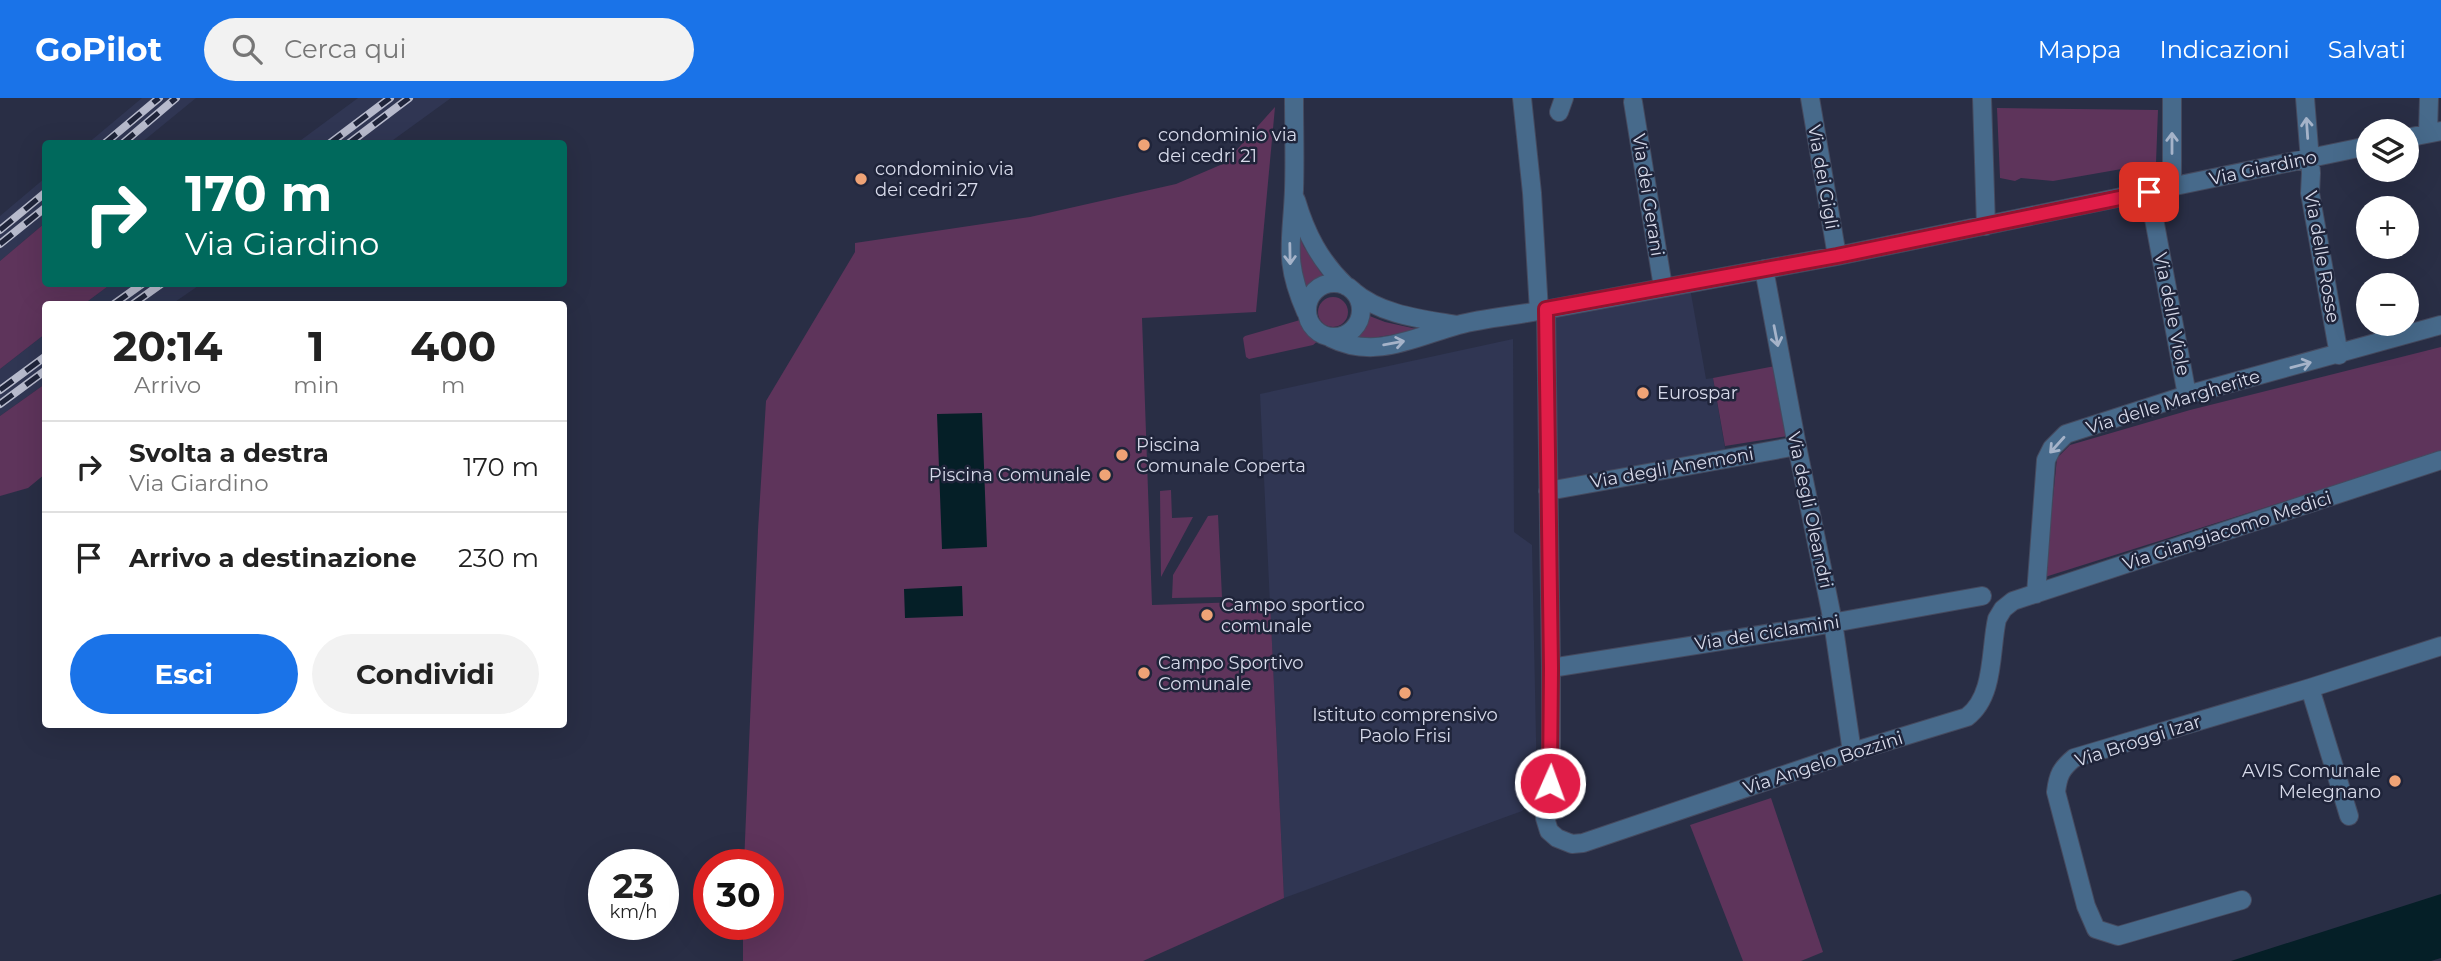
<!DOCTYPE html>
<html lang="it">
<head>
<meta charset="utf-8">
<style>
	body { margin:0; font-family:Montserrat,sans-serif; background:#f2f2f2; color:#222; height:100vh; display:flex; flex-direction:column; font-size:26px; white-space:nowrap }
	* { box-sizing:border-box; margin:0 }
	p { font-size:23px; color:#767676 }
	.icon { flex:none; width:38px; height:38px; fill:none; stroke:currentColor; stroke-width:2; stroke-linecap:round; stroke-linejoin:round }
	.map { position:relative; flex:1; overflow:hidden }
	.details { position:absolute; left:42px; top:203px; width:525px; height:427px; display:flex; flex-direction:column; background:#fff; border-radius:7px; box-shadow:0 7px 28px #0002 }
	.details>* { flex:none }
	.guide { position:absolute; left:42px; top:42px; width:525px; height:147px; border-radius:7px; box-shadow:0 7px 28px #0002; background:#00695c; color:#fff; overflow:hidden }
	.fabs { position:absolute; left:2356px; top:21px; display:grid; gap:14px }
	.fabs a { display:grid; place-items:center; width:63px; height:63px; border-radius:50%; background:#fff; box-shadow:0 7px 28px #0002; font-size:35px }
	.speed { position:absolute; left:588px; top:751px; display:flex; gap:14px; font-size:35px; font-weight:700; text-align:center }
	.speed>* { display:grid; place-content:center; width:91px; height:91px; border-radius:50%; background:#fff; box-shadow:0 7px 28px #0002; line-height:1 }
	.speed small { font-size:18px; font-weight:400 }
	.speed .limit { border:10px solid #d22; background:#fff; color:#111 }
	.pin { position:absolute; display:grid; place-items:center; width:60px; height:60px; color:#fff; margin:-30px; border-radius:14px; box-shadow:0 4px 10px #0006 }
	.me { position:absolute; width:77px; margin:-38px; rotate:2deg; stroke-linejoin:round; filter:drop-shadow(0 0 5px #0008) }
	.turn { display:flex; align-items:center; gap:24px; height:147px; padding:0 28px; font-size:32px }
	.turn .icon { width:91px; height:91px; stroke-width:2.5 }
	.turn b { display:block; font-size:49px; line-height:60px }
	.eta { display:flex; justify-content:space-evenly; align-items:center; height:119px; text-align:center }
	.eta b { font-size:42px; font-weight:700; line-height:49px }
	.button { display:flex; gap:14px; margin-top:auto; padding:14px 28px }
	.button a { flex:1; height:80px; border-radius:42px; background:#1a73e8; color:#fff; font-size:28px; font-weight:700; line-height:80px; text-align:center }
	.button a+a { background:#f2f2f2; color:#222 }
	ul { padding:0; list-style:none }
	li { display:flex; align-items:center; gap:21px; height:91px; padding:0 28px; border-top:2px solid #e0e0e0 }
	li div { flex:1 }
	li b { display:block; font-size:26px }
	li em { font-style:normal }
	header { display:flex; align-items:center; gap:42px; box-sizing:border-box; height:98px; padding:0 35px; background:#1a73e8; color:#fff }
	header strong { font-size:33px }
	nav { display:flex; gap:38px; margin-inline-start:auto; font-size:24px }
	.search { width:490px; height:63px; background:#f2f2f2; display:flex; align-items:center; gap:18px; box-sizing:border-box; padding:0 24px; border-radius:38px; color:#767676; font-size:26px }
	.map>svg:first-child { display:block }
</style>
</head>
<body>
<header>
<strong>GoPilot</strong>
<div class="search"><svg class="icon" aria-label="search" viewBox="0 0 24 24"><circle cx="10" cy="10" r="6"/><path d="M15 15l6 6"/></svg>Cerca qui</div>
<nav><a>Mappa</a><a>Indicazioni</a><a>Salvati</a></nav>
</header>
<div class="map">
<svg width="2441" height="863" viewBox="0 0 2441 863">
	<rect width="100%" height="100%" fill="#292e45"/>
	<path fill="#303653" d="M142,0H196L141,45L87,46Z
		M358,0H451L389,45H297Z
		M45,80V125L0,163V118Z
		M111,186H201L172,206H84Z
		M1690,190L1706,281L1713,280L1726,356L1553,386L1551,215Z
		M45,236V286L0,318V271Z
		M1513,241L1514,434L1532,447L1537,688L1534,698L1529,707L1522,713L1284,800L1260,296Z"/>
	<path fill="#5e345b" d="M1275,9L1256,214L1142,220L1152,507L1270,503L1284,800L1143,863H743V826H768V766H744L758,432L766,303L855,154V145L1030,119L1176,86L1225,65Z
		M1997,10L2158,12L2156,65L2053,83L2021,80L2015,83L2000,80Z
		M45,125L46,186H111L84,206H46L45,236L0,271V163Z
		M1295,128L1304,149L1323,178L1305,192L1294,149Z
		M1318 214a15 15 0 1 1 30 0a15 15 0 1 1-30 0Z
		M1367,217L1385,224L1421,232L1366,241L1355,238L1362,229Z
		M1300,222L1310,236L1319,242L1313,247L1249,261L1246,259L1243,240L1245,238Z
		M2441,249V354L2045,479L2057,360L2070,347L2190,312Z
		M1775,268L1788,338L1725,348L1713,280Z
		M45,286V376L28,390L0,398V318Z
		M1171,392L1172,420L1193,419L1161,479L1160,393Z
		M1218,417L1222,499L1172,500L1173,477L1208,418Z
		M1771,700L1823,854L1801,863H1743L1690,727Z"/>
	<path fill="#051f27" d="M982,315L987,449L942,451L937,316Z
		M962,488L963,518L905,520L904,491Z
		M2441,796V860L2431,863H2231Z"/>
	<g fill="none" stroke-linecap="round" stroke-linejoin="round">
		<defs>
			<path id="minor" d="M1522,0L1532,95L1539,213L1837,158L2368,48
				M1810,0L1837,158
				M1982,0L1986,128
				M2172,0V89
				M2305,0L2311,75L2310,95L2339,257
				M1633,4L1663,189
				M1559,14L1564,0
				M2428,35L2429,0
				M2406,40L2441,33
				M2149,94L2187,297
				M1764,171L1797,348L1833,524L1852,654
				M1546,211L1551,570V669L1545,720L1549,733L1557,740L1572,746L1583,745L1852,654L1967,619C1995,598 1990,552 1997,521L2003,511L2013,503L2441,362
				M1548,393L1797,348
				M2036,496L2046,362L2052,350L2066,336L2187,297L2441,227
				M1551,570L1810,529L1982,498
				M2310,590L2349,718
				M2242,802L2118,838L2096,831L2086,808L2056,694C2058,677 2061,671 2074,660L2310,590L2441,548"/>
			<path id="tertiary" d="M1294,0C1294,31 1295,62 1294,92C1292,145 1283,162 1306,214
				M1296,102C1306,136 1320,163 1346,188
				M1307 212a27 27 0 1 1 54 0a27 27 0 1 1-54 0Z
				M1353,193C1381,217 1422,221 1457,227
				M1331,240C1375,262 1415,239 1458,227C1484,220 1512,218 1539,213"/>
		</defs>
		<use href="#minor" stroke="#454a5f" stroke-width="20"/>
		<use href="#tertiary" stroke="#454a5f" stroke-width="20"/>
		<use href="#minor" stroke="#476a8b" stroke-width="18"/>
		<use href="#tertiary" stroke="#476a8b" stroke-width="18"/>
		<defs>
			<path id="rail" d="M104,46L159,0
				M122,46L176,0
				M329,46L390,0
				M348,46L409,0
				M0,132L46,94
				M0,146L46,109
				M114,206L142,186
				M133,206L161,186
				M0,292L46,258
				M0,306L46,272"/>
		</defs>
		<use href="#rail" stroke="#b7bacc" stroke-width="8"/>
		<use href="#rail" stroke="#1f243a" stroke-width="5" stroke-dasharray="16" stroke-linecap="butt"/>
	</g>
	<defs><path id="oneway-shaft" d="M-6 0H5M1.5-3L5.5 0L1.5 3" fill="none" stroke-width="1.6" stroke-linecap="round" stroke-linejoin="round" transform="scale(1.75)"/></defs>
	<g stroke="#a5b3c9">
		<use href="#oneway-shaft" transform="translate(2307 30) rotate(-94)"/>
		<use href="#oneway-shaft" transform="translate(2172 45) rotate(-90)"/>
		<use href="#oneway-shaft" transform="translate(1290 156) rotate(89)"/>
		<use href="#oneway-shaft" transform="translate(1776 238) rotate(79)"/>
		<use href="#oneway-shaft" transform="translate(1394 245) rotate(-10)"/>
		<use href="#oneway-shaft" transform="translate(2301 267) rotate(-15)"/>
		<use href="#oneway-shaft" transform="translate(2057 347) rotate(132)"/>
	</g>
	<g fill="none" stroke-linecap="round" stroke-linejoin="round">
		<defs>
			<path id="route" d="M1550,685L1551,570L1546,211L1837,158L2149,94"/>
		</defs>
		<use href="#route" stroke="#92132f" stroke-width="18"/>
		<use href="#route" stroke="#e11d48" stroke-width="12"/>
	</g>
	<g fill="#efa376" stroke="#1f243a" stroke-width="2.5">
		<circle cx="1144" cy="47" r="7"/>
		<circle cx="861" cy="81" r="7"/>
		<circle cx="1643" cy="295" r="7"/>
		<circle cx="1122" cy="357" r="7"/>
		<circle cx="1105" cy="377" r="7"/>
		<circle cx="1207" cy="517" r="7"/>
		<circle cx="1144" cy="575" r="7"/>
		<circle cx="1405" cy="595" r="7"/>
		<circle cx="2395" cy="683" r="7"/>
	</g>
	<g text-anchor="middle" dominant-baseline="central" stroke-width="5" stroke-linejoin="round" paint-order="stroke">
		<g font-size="18" fill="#d7daea" stroke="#1f243a" text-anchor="start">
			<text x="1158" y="37">condominio via<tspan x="1158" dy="21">dei cedri 21</tspan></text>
			<text x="875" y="71">condominio via<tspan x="875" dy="21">dei cedri 27</tspan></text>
			<text x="1657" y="295">Eurospar</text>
			<text x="1136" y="347">Piscina<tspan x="1136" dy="21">Comunale Coperta</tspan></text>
			<text x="1091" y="377" text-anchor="end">Piscina Comunale</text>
			<text x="1221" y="507">Campo sportico<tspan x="1221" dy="21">comunale</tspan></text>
			<text x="1158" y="565">Campo Sportivo<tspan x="1158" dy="21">Comunale</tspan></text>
			<text x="1405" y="617" text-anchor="middle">Istituto comprensivo<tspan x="1405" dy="21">Paolo Frisi</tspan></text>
			<text x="2381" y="673" text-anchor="end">AVIS Comunale<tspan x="2381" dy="21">Melegnano</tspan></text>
		</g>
		<g font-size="18" fill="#d7daea" stroke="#1f243a">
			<text transform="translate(2263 70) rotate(-12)">Via Giardino</text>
			<text transform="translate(1823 79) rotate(80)">Via dei Gigli</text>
			<text transform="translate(1648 97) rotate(81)">Via dei Gerani</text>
			<text transform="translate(2322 159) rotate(80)">Via delle Rosse</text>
			<text transform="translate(2172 216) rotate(79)">Via delle Viole</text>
			<text transform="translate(2173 304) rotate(-17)">Via delle Margherite</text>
			<text transform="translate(1672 370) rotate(-10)">Via degli Anemoni</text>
			<text transform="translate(1810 412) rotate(78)">Via degli Oleandri</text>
			<text transform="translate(2227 433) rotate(-18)">Via Giangiacomo Medici</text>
			<text transform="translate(1767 535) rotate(-9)">Via dei ciclamini</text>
			<text transform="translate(2138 643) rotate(-18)">Via Broggi Izar</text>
			<text transform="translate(1823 665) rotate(-18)">Via Angelo Bozzini</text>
		</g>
	</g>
</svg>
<div class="fabs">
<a><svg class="icon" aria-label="layers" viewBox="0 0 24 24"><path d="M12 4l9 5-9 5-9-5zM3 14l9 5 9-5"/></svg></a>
<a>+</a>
<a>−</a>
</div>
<div class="speed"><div>23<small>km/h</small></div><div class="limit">30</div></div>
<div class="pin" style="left:2149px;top:94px;background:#d93025"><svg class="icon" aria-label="arrive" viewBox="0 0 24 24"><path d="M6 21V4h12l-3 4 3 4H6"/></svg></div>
<svg class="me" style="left:1550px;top:685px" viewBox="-20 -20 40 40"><circle r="17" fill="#e11d48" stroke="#fff" stroke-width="3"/><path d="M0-11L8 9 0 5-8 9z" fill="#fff"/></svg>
<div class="guide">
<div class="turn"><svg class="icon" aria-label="right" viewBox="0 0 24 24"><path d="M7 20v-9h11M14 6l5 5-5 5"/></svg><div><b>170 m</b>Via Giardino</div></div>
</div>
<section class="details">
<div class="eta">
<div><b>20:14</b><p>Arrivo</p></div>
<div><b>1</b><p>min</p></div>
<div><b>400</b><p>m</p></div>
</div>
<ul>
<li><svg class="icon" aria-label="right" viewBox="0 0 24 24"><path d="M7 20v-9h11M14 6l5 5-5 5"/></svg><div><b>Svolta a destra</b><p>Via Giardino</p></div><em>170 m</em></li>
<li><svg class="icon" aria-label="arrive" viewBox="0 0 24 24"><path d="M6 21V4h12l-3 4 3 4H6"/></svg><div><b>Arrivo a destinazione</b></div><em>230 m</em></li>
</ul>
<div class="button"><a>Esci</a><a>Condividi</a></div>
</section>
</div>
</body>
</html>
